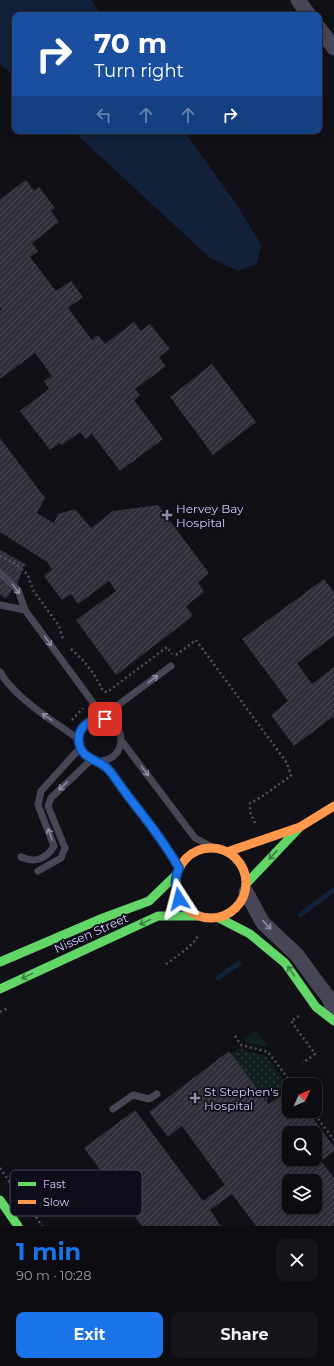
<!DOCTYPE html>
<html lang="en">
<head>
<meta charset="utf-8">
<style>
	body { margin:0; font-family:Montserrat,sans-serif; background:#16151a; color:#f1f3f6; height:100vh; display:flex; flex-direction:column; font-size:15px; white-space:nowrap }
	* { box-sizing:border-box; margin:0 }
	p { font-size:13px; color:#9a9b9f }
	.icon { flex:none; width:22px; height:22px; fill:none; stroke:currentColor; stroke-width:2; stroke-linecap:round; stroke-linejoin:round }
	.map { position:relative; height:1226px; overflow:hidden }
	.side { display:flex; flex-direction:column; background:#0d0c11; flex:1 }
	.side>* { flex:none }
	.hud { position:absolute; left:12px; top:12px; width:310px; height:122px; border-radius:8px; box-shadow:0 2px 10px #0003,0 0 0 1px #2d2c31; background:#1a4fa0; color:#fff; overflow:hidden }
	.needle { width:26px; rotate:45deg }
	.fabs { position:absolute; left:282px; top:1078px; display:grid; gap:8px }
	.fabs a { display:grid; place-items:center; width:40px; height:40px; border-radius:8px; background:#0d0c11; box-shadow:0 2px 10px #0003,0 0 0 1px #2d2c31; font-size:20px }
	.pin { position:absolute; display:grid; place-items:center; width:34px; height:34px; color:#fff; margin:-17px; border-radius:8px; box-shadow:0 2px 6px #0006 }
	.me { position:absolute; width:44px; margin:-22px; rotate:351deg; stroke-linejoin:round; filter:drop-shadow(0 0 3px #0008) }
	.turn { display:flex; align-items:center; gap:14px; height:84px; padding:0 16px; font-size:18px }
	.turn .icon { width:52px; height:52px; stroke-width:2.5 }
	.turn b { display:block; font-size:28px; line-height:34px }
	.lanes { display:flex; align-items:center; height:38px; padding:0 16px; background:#0003; justify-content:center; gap:20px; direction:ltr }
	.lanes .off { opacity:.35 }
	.round { display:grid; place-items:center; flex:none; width:42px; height:42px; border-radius:8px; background:#16151a }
	.headline { display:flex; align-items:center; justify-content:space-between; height:68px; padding:0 16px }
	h1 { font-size:24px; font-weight:700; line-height:30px; color:#1a73e8 }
	.primary-button { display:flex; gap:8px; margin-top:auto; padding:8px 16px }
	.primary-button a { flex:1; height:46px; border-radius:8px; background:#1a73e8; color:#fff; font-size:16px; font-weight:700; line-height:46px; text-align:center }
	.primary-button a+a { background:#16151a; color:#f1f3f6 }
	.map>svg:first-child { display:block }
</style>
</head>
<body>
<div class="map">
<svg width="334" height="1226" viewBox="0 0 334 1226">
	<defs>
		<pattern id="grass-dots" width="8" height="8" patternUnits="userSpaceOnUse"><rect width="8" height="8" fill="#102021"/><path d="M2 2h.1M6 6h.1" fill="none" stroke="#323f42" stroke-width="1.8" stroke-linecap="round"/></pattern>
		<pattern id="building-hatch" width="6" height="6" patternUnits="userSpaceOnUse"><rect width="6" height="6" fill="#2f2e39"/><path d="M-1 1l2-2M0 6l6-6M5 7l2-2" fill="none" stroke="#4c4b56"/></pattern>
	</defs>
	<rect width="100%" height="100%" fill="#111017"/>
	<path fill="url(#grass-dots)" d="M239,1048L244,1051L266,1056L288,1086L267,1101L231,1054Z"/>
	<path fill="#102021" d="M256,1030L269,1047L246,1043L244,1040Z"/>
	<path fill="#12223a" d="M0,0H91L101,15H15V77L0,64Z
		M73,131H184L237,205L261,245L257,264L238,271L210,258Z"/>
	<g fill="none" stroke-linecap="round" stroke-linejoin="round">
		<path stroke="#12223a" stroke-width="5" d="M300,915L334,890
			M218,978L239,963"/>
	</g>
	<path fill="url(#building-hatch)" fill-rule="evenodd" d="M26,180L34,191L39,187L55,208L51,211L59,222L32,243L38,251L30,257L56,291L71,281L83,297L68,308L92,340L98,335L105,344L134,322L141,331L150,324L170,349L159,357L166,366L135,389L140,395L134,400L163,439L120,471L92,434L86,439L80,432L62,445L60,443L50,450L20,411L49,389L44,381L52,376L35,353L0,379V311L2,310L0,307V199Z
		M212,364L256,422L213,455L170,397Z
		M0,438L45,498L37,513L54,523L58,514L75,509L91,528L113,511L158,505L209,573L198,582L204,592L186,606L193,616L116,675L76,620L116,591L109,581L78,604L71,594L62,600L44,576L52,569L47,562L0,532Z
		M0,550L27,565L23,567L18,582L6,599L0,594Z
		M324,579L334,592V636L297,663L312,684L334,667V716L294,746L271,715L288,701L242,639Z
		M229,1051L269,1104L289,1090V1111H308L334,1147V1151L321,1161L334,1178V1226H256L232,1194L210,1210L221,1226H142L84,1148L135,1110L203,1201L225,1185L182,1126L168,1137L149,1112ZM289,1133H315V1159H289ZM289,1181H315V1207H289Z"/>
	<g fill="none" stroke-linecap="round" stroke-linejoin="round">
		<path stroke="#4a565f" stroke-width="2.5" stroke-dasharray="2 3" stroke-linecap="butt" d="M0,556L16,564L28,575L33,590L59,626L63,639
			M71,649C85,661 95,674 103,691L107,692L167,647L172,654
			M176,655L196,640L287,763L291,776C277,785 265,796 250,803V812L255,823
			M72,720L83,708
			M166,964C174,958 196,944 198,935
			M0,1012L8,1008
			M299,1016L291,1021L315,1054L303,1063
			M235,1036L241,1045L268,1052L293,1085
			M312,1111L334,1140
			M0,1168L11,1184
			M36,1217L42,1226"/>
		<path stroke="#474657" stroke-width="7" d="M0,573L18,590L25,610L105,719
			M0,605L25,610
			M0,672C15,698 54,722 79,739
			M103,716L171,666
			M79 740a21 21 0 1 1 42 0a21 21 0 1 1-42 0Z
			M121,740L195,838L214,848
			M97,761L107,768L164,842L179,868
			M21,857C34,863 46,860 54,846L38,805L41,791L80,748
			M38,871L61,858L65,848L48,806L51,798L92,759
			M113,1109L133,1095L149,1099L157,1094"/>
		<path stroke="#474657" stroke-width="15" d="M298,0L309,15
			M319,28L334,48
			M246,892L263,923L297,955L318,984L329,998L334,1014"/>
		<path stroke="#63d668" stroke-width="9" d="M246,884L298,829
			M219,918L250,934L285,963L316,1007L334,1021
			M0,962L103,918L149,901L176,875
			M0,989L158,916H197
			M0,1200L18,1226"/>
		<path stroke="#ff974d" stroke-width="9" d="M176 883a35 35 0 1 1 70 0a35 35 0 1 1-70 0Z
			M227,852L300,827L334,806"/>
	</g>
	<defs><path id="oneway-shaft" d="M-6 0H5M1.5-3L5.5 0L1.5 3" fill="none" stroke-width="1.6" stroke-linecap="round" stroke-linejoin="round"/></defs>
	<g stroke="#8c88a8">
		<use href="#oneway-shaft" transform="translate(16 589) rotate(54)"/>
		<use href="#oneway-shaft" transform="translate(48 641) rotate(54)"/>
		<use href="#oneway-shaft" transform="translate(153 679) rotate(-37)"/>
		<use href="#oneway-shaft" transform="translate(47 717) rotate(-145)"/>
		<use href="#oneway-shaft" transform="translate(145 771) rotate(53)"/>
		<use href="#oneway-shaft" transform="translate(63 786) rotate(136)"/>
		<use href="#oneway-shaft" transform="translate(50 834) rotate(-109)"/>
		<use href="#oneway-shaft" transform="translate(267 925) rotate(47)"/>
	</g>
	<g stroke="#3d7c45">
		<use href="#oneway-shaft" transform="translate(273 855) rotate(133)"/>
		<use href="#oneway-shaft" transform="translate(145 922) rotate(155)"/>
		<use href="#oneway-shaft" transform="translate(291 971) rotate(-125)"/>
		<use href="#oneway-shaft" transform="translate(27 976) rotate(154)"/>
	</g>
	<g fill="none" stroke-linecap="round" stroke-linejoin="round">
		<defs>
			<path id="route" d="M105,719C90,717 74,729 80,747C84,759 99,760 108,769C115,777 121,787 128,796C146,819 164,842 179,868C174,879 175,888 179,899"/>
		</defs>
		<use href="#route" stroke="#114b97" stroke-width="10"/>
		<use href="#route" stroke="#1a73e8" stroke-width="7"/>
	</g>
	<g fill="#8e8aaa" stroke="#0f0d1a" stroke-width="1.5">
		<path d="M165 509h4v4h4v4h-4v4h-4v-4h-4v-4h4z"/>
		<path d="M193 1092h4v4h4v4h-4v4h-4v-4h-4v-4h4z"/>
	</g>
	<g text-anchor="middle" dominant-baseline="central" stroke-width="3.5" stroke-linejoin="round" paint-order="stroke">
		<g font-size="12" fill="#d1cbf9" stroke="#0f0d1a" text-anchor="start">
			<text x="176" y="508">Hervey Bay<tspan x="176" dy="14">Hospital</tspan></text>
			<text x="204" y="1091">St Stephen's<tspan x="204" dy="14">Hospital</tspan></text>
		</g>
		<g font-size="12" fill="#d1cbf9" stroke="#0f0d1a">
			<text transform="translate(91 933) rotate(-24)">Nissen Street</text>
		</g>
	</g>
	<rect x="10" y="1170" width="132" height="46" rx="6" fill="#0f0d1a" stroke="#49465d" stroke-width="1"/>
	<rect x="18" y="1182" width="18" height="4" fill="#63d668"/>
	<rect x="18" y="1200" width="18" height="4" fill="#ff974d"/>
	<g font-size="11" fill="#d1cbf9">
		<text x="43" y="1188">Fast</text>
		<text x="43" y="1206">Slow</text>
	</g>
</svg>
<div class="fabs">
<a><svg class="needle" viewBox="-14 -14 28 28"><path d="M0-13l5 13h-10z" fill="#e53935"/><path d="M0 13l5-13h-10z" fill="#9a9b9f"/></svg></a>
<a><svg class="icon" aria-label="search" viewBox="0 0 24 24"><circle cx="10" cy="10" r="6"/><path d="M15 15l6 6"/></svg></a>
<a><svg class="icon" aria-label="layers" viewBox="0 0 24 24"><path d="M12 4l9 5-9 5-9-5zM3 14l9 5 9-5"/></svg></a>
</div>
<div class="pin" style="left:105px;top:719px;background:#d93025"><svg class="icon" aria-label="arrive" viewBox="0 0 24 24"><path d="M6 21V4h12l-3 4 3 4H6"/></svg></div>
<svg class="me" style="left:179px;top:899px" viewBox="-20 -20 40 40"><path d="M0-17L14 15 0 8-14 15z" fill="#1a73e8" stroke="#fff" stroke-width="4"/></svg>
<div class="hud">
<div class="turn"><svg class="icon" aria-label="right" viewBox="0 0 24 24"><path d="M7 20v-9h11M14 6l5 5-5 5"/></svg><div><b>70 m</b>Turn right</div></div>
<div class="lanes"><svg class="icon off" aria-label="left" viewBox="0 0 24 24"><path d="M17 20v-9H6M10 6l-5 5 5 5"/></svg><svg class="icon off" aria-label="ahead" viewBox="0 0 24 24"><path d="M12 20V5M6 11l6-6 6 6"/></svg><svg class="icon off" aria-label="ahead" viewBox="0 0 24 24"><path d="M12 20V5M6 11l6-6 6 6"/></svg><svg class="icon" aria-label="right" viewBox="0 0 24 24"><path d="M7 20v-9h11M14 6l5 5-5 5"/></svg></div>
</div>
</div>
<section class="side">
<div class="headline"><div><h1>1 min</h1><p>90 m · 10:28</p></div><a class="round"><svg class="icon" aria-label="close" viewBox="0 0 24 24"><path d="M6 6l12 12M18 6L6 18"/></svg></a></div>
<div class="primary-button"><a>Exit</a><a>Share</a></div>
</section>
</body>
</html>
